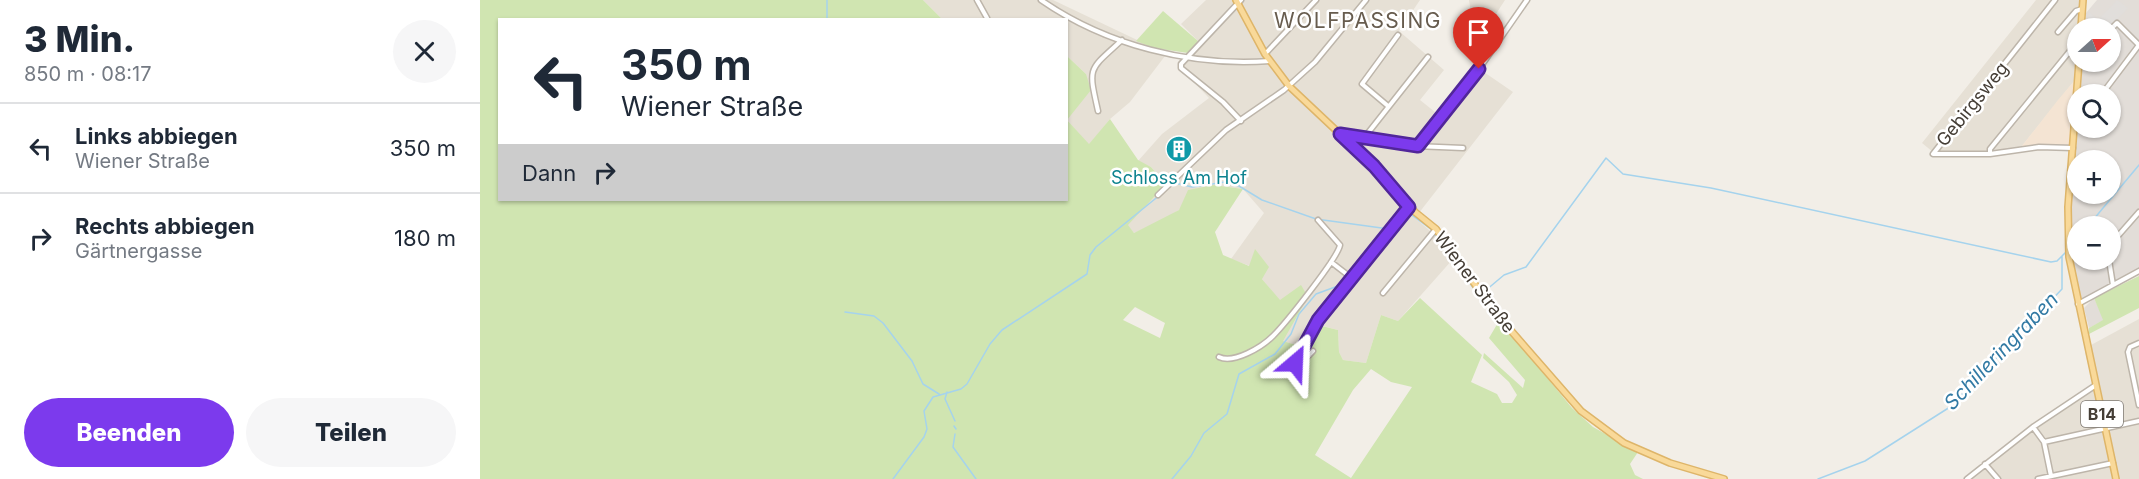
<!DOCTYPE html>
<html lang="de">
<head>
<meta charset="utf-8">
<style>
	body { margin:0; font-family:Inter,sans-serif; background:#f6f6f7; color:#1f2937; height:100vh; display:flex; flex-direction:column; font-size:22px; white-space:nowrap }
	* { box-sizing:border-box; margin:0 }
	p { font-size:20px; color:#747a83 }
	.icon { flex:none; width:33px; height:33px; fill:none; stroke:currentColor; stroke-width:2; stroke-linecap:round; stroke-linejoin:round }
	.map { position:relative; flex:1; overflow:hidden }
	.details { display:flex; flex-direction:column; background:#fff; width:480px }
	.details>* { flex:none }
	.top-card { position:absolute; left:18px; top:18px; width:570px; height:183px; border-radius:0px; box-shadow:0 2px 4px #0004; background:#fff; color:#1f2937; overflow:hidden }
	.needle { width:39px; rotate:69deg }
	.fabs { position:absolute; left:1587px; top:18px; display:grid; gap:12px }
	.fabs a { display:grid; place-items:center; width:54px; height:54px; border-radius:50%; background:#fff; box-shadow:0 2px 4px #0004; font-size:30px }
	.pin { position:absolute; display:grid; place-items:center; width:51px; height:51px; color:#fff; margin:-62px -26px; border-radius:50% 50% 50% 0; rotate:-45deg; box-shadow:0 0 6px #0007 }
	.pin .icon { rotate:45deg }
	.me { position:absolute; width:66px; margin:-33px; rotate:26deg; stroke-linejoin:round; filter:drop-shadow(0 0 4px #0008) }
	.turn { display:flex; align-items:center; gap:21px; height:126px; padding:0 24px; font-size:27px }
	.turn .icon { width:78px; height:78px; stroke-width:2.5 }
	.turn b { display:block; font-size:42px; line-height:51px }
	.then { display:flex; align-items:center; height:57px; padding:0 24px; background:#0003; gap:12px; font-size:22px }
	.round { display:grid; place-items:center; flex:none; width:63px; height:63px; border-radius:32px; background:#f6f6f7 }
	.head { display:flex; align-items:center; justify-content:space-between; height:102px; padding:0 24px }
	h1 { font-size:36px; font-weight:800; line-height:45px }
	.primary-button { display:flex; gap:12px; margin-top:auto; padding:12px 24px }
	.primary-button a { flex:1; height:69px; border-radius:36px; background:#7c3aed; color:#fff; font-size:24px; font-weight:800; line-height:69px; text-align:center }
	.primary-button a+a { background:#f6f6f7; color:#1f2937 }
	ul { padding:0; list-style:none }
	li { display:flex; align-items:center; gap:18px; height:90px; padding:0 24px; border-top:2px solid #e0e1e3 }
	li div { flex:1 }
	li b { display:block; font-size:22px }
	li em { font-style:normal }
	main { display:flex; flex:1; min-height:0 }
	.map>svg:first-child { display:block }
</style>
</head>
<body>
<main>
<section class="details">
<div class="head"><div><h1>3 Min.</h1><p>850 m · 08:17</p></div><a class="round"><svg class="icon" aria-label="close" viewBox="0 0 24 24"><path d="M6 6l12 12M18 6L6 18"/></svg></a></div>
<ul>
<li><svg class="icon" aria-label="left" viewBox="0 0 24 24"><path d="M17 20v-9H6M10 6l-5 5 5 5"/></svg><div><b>Links abbiegen</b><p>Wiener Straße</p></div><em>350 m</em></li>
<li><svg class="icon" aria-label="right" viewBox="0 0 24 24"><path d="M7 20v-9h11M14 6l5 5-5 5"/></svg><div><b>Rechts abbiegen</b><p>Gärtnergasse</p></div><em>180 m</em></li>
</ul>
<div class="primary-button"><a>Beenden</a><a>Teilen</a></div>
</section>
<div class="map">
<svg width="1659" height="479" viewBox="0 0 1659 479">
	<rect width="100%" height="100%" fill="#f2eee7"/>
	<path fill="#e6e0d5" d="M443,0H573L674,48L685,56L650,102L630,119L609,145L587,120L606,74L587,56L586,20L462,19Z
		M726,0H940L919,31L964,70L940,100L960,116L998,68L1033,92L935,218L957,237L973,259L918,321L901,315L886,363L863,360L859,352L858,330L839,325L823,347L803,341L800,301L782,279L775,250L770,266L751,259L784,213L763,189L734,185L686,219L654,233L647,225L686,184L671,167L658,161L682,134L729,98L699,67L718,41L701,24Z
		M989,0H1025L996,45Z
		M1556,0H1601L1595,80L1538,151L1459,157L1442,143Z
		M1659,319V479H1484L1554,425L1613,385L1605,352L1611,345Z"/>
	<path fill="#f4e4d3" d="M1595,80L1591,149L1538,151L1578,100Z"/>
	<path fill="#e2ddd8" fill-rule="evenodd" d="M1617,0H1659V272L1600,304L1592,258L1590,229L1597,109L1598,128H1630V94H1599L1602,62H1630V28H1605L1606,13ZM1598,160H1630V194H1598ZM1598,226H1630V260H1598Z
		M1614,298L1624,320L1609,328L1604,308Z"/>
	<path fill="#d0e5b1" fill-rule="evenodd" d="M0,0H443L462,19L20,20V200H586L587,56L606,74L611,90L587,120L609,144L630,119L658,160L671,167L686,184L648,225L654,233L699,210L708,190L734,185L763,189L735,232L743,255L769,266L775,249L789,267L782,279L800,300L821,285L828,297L803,341L823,347L838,325L858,330L859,352L863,360L886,363L901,315L918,321L940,298L1002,355L991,382L1017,394L1022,403H1032L1037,395L1029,382L1003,358L1004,353L1043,388L1045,380L1009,338L1019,321L1060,365V369L1092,408L1113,427L1158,452L1150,464L1155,475L1163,479H0ZM655,307L685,323L680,338L643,320ZM891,369L911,382L932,387L871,478L835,455L873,390Z
		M683,11L718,41L708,53L674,48L656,41Z
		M1659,276V308L1609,334V328L1623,320L1614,298Z"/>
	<path fill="#e1dedb" d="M1637,0L1648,8L1629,28H1606L1609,12L1618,20Z"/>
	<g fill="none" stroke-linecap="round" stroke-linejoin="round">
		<path stroke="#a5d3ed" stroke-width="1.5" d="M347,0V20
			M690,186L695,183L712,187L745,182L759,186L782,200L836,219L909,229
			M1608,226L1659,165
			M913,229L929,213L952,230
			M955,234L999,296L1024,275L1046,267L1126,158L1143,174L1231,188L1571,262L1577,261L1586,252
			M1591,246L1598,239
			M365,312L394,316L403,323L432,361L443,384L459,394
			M467,392L465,399L475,421
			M474,426L476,429
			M475,434L473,447L496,479
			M413,479L444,437L447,429L444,411L453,397L481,389L487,384L510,344L522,330L607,274L610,255L616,247L686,190
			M692,479L711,456L724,433L747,414L759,374L795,354L811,334L819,314L836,294L866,283
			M1338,479L1385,461L1470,407L1582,289V256"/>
		<defs>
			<path id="minor" d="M497,0L507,18
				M561,0C626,45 711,67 790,61
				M761,0L701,64V68L743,102L761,121
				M1575,0L1453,154H1510L1559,147L1593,148
				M1578,32L1596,11L1602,9
				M785,54L836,0
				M1622,94L1659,45L1637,23L1630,30
				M908,106L882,84L918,35
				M618,111C608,66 608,71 642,40
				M862,134L935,146L983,148
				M884,138L948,57
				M938,146L999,69L1047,0
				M1510,154V149L1598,41
				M678,195L746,130L804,90L835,62L886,0
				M1630,245L1659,212
				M1629,260L1633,285
				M851,262L873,279
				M903,293L956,229
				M1598,304L1659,271
				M1659,343L1650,347L1648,352L1659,405
				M833,351L819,366L815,363L838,320L929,207
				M739,357C754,364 782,347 793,336C805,324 858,258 860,245L838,220
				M1553,427L1564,442L1571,476
				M1564,442L1659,421
				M1505,464L1518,479
				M1487,479L1553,427L1616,385
				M1558,479L1633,463"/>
			<path id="major" d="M756,0L785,54L809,86L894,166L935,212L956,229L1013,310L1101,411L1144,443L1190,463L1244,479
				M1601,28L1603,0
				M1599,62L1588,207L1589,257L1636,479"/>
		</defs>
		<use href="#minor" stroke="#bdb5aa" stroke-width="7"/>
		<use href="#major" stroke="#deb569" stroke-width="8"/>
		<use href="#minor" stroke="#fff" stroke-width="4"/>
		<use href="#major" stroke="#f9d999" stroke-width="5"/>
	</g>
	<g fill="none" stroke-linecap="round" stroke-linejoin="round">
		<defs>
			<path id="route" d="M815,363L838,320L929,207L894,166L860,134L938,146L999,69"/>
		</defs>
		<use href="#route" stroke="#51269a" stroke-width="15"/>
		<use href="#route" stroke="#7c3aed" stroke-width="10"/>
	</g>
	<defs>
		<symbol id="building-disc" viewBox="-11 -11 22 22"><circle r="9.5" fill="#0f9aa8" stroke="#fff"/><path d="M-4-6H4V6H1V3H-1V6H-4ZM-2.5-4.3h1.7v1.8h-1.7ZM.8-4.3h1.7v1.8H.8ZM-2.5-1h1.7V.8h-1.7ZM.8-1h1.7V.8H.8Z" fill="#fff"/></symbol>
	</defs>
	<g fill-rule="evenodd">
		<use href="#building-disc" x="684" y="134" width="30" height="30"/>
	</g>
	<g text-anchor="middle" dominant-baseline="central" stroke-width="5" stroke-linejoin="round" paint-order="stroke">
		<rect fill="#fff" stroke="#7d7872" stroke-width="1.5" x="1601" y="401" width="42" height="26" rx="4.5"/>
		<g font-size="16" font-weight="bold" fill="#453e36">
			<text x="1622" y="414">B14</text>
		</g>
		<g font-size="18" fill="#453e36" stroke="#fff">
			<text transform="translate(1492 104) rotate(-51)">Gebirgsweg</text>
			<text transform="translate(995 282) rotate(53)">Wiener Straße</text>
		</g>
		<g font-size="18" fill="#0d838f" stroke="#fff">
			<text x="699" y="177">Schloss Am Hof</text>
		</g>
		<g font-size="20" font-style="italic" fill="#327aa4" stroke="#fff">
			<text transform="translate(1521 351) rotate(-46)">Schilleringraben</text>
		</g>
		<g font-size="21" letter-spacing="1.5" fill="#675c4e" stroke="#fff">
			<text x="878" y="20">WOLFPASSING</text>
		</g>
	</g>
</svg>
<div class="fabs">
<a><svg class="needle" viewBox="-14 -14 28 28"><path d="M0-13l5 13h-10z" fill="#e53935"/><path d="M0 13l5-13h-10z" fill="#747a83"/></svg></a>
<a><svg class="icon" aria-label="search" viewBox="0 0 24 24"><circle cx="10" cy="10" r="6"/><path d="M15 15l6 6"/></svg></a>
<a>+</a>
<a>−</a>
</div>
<div class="pin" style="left:999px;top:69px;background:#d93025"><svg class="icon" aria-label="arrive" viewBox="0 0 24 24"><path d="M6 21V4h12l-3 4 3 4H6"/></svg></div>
<svg class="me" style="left:815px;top:363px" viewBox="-20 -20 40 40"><path d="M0-17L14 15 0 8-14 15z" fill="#7c3aed" stroke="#fff" stroke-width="4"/></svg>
<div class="top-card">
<div class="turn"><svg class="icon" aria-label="left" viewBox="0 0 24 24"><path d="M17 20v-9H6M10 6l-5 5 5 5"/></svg><div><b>350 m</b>Wiener Straße</div></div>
<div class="then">Dann<svg class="icon" aria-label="right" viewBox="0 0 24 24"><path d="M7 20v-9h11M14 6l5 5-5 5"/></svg></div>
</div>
</div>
</main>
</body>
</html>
